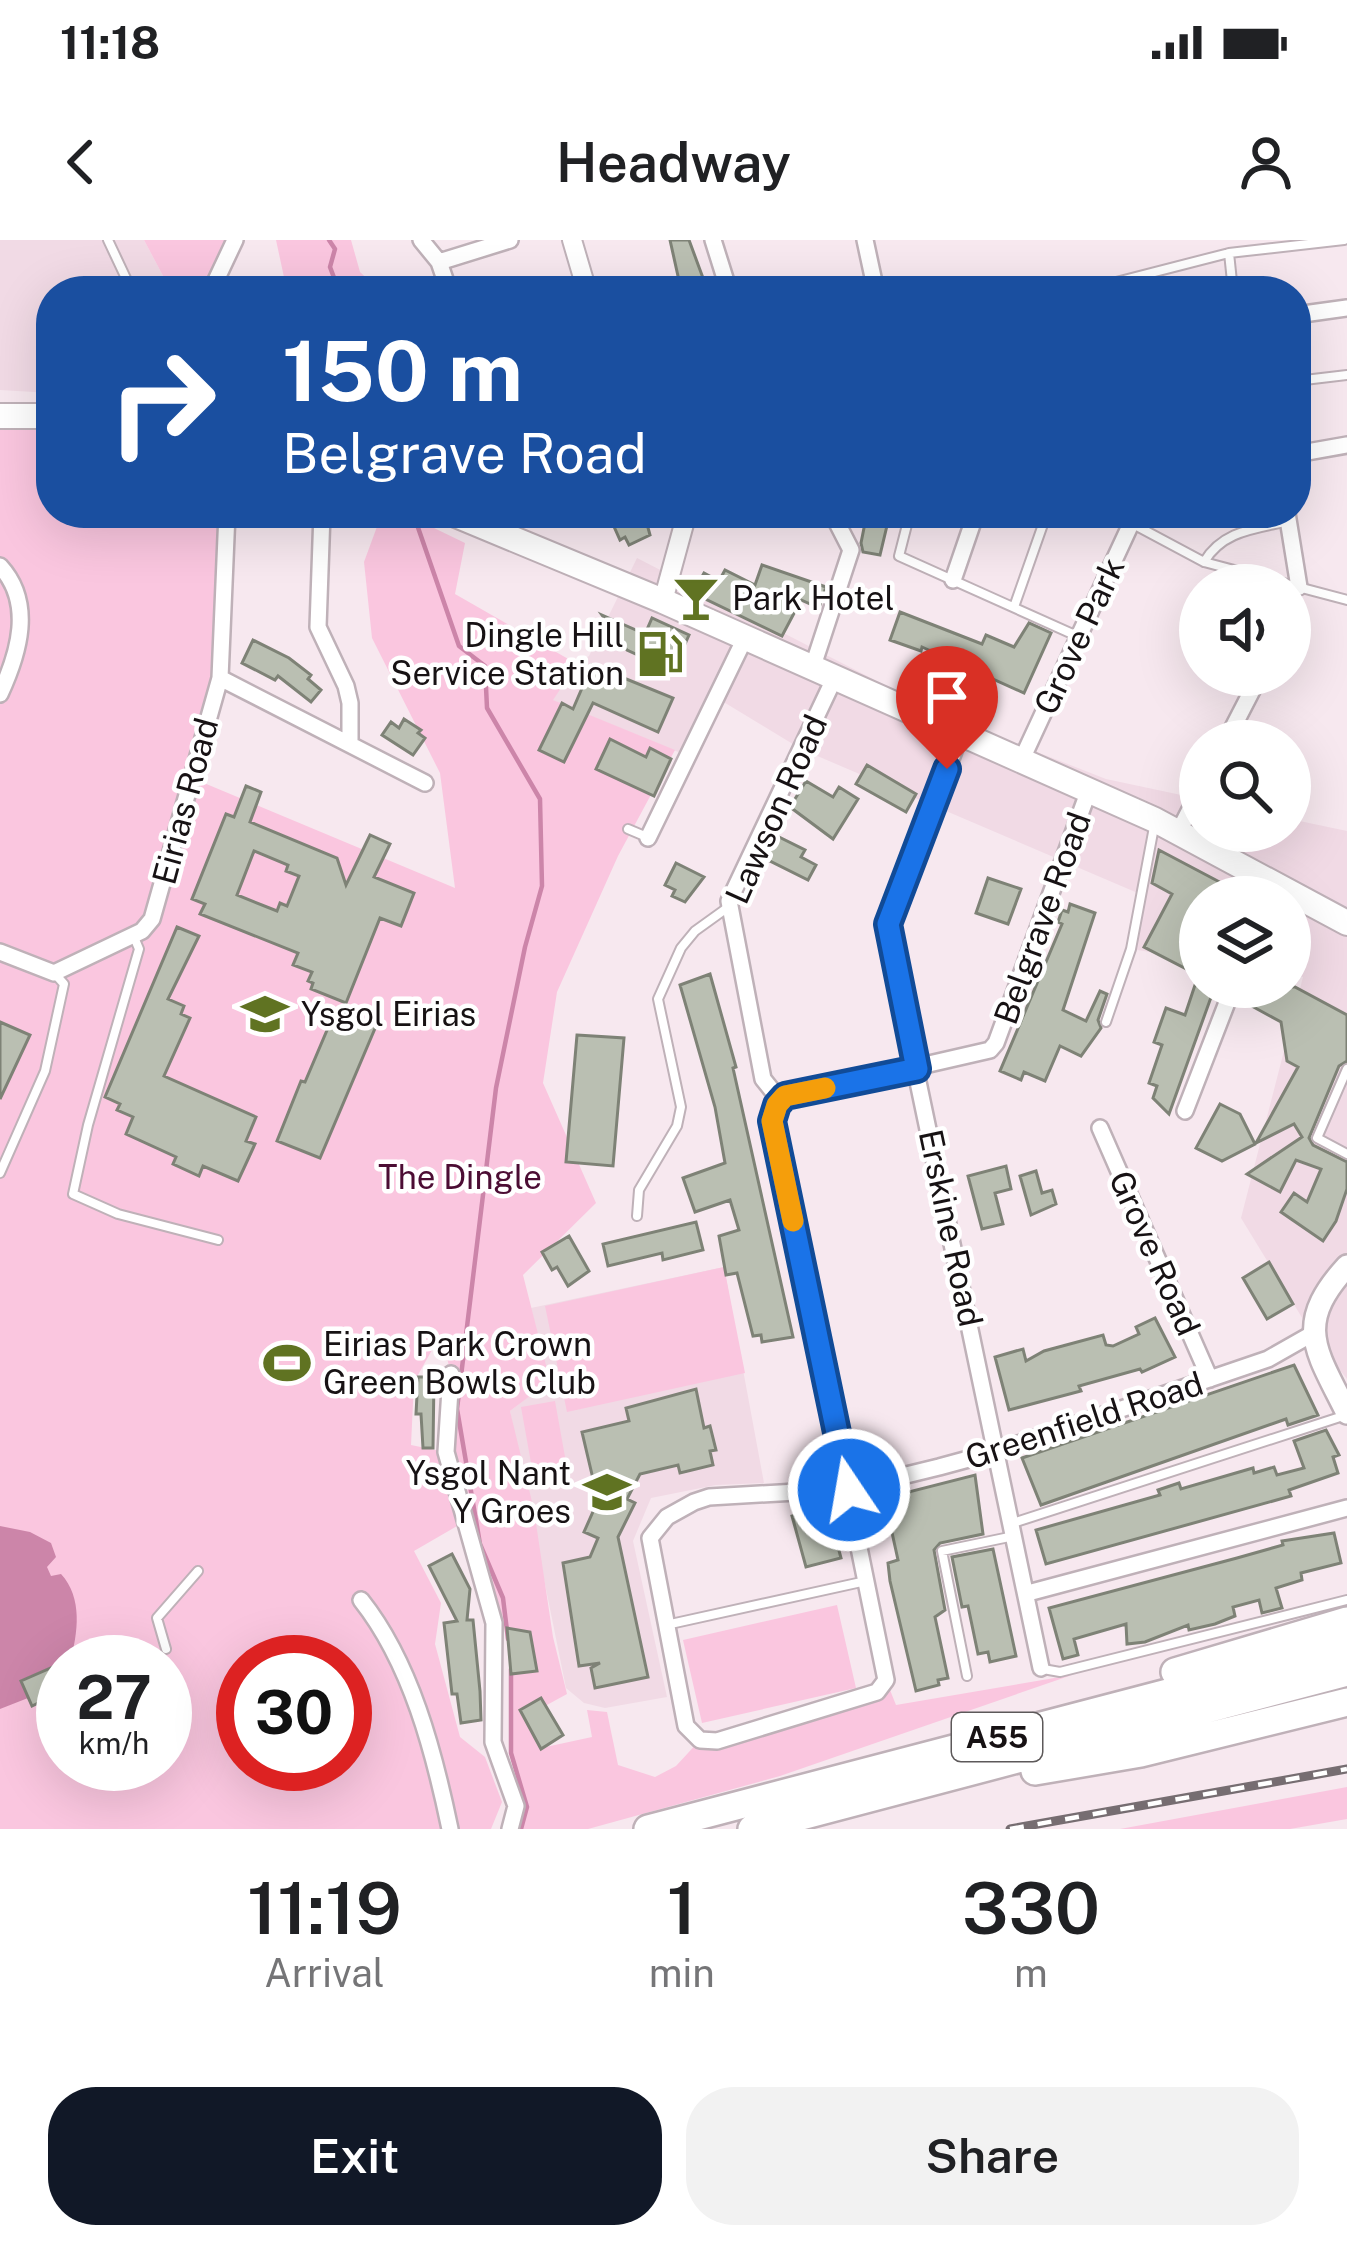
<!DOCTYPE html>
<html lang="en">
<head>
<meta charset="utf-8">
<style>
	body { margin:0; font-family:"Public Sans",sans-serif; background:#f2f2f2; color:#202124; height:100vh; display:flex; flex-direction:column; font-size:45px; white-space:nowrap }
	* { box-sizing:border-box; margin:0 }
	p { font-size:39px; color:#757577 }
	.icon { flex:none; width:66px; height:66px; fill:none; stroke:currentColor; stroke-width:2; stroke-linecap:round; stroke-linejoin:round }
	.map { position:relative; height:1589px; overflow:hidden }
	.panel { display:flex; flex-direction:column; background:#fff; flex:1 }
	.panel>* { flex:none }
	.top-card { position:absolute; left:36px; top:36px; width:1275px; height:252px; border-radius:48px; box-shadow:0 12px 48px #0002; background:#1a4fa0; color:#fff; overflow:hidden }
	.tools { position:absolute; left:1179px; top:324px; display:grid; gap:24px }
	.tools a { display:grid; place-items:center; width:132px; height:132px; border-radius:50%; background:#fff; box-shadow:0 12px 48px #0002; font-size:60px }
	.speed { position:absolute; left:36px; top:1395px; display:flex; gap:24px; font-size:60px; font-weight:700; text-align:center }
	.speed>* { display:grid; place-content:center; width:156px; height:156px; border-radius:50%; background:#fff; box-shadow:0 12px 48px #0002; line-height:1 }
	.speed small { font-size:30px; font-weight:400 }
	.speed .limit { border:18px solid #d22; background:#fff; color:#111 }
	.pin { position:absolute; display:grid; place-items:center; width:102px; height:102px; color:#fff; margin:-123px -51px; border-radius:50% 50% 50% 0; rotate:-45deg; box-shadow:0 0 12px #0007 }
	.pin .icon { rotate:45deg }
	.me { position:absolute; width:132px; margin:-66px; rotate:348deg; stroke-linejoin:round; filter:drop-shadow(0 0 9px #0008) }
	.turn { display:flex; align-items:center; gap:42px; height:252px; padding:0 48px; font-size:54px }
	.turn .icon { width:156px; height:156px; stroke-width:2.5 }
	.turn b { display:block; font-size:84px; line-height:102px }
	.eta { display:flex; justify-content:space-evenly; align-items:center; height:204px; text-align:center }
	.eta b { font-size:72px; font-weight:600; line-height:84px }
	.primary-button { display:flex; gap:24px; margin-top:auto; padding:24px 48px }
	.primary-button a { flex:1; height:138px; border-radius:48px; background:#111827; color:#fff; font-size:48px; font-weight:600; line-height:138px; text-align:center }
	.primary-button a+a { background:#f2f2f2; color:#202124 }
	.status { display:flex; justify-content:space-between; align-items:center; height:84px; padding:0 60px; background:#fff; direction:ltr }
	.status svg { height:33px; fill:currentColor }
	header { display:flex; justify-content:space-between; align-items:center; height:156px; padding:0 48px; background:#fff; font-size:54px; font-weight:600 }
	.map>svg:first-child { display:block }
</style>
</head>
<body>
<div class="status"><b>11:18</b><svg viewBox="0 0 49 12"><path d="M0 12V9h3v3zM5 12V6h3v6zM10 12V3h3v9zM15 12V0h3v12zM26 1h20v11H26zM47 4h2v5h-2z"/></svg></div>
<header><svg class="icon" aria-label="back" viewBox="0 0 24 24"><path d="M15 5l-7 7 7 7"/></svg>Headway<svg class="icon" aria-label="person" viewBox="0 0 24 24"><circle cx="12" cy="8" r="4"/><path d="M4 21q1-7 8-7t8 7"/></svg></header>
<div class="map">
<svg width="1347" height="1589" viewBox="0 0 1347 1589">
	<rect width="100%" height="100%" fill="#f7e8ef"/>
	<path fill="#f1dae5" d="M0,0H144L171,51H51V153L0,150Z
		M637,318L945,476L1106,539L1200,559V591H1290V579L1347,591V1139L1312,1094L1241,978L1303,737L1290,734V657H1200V720L1131,709L1140,654L801,509L717,458L688,516L552,460L577,424L589,416Z
		M724,1027L764,1243L716,1245L651,1258L633,1301L667,1457L605,1468L584,1463L566,1448L510,1171L549,1141L531,1068Z"/>
	<path fill="#fac6df" fill-rule="evenodd" d="M144,0H235L211,51H171Z
		M276,0H351L360,32L380,51H287Z
		M51,183V273H225L212,461L192,538L455,648L440,533L372,398L364,322L382,273H403L465,303L455,354L577,424L553,460L675,510L618,616L557,752L543,843L596,963L523,1035L550,1141L510,1171L534,1270L553,1397L567,1454L545,1466L540,1458L521,1470L541,1508L592,1497L587,1470L607,1472L618,1525L655,1537L676,1526L700,1500L877,1452L886,1440L896,1465L1072,1435L780,1536L588,1589H521L527,1566L511,1513V1434L537,1431L530,1393L494,1383L477,1321L480,1304L464,1282L414,1311L441,1363L435,1404L460,1497L485,1517L502,1562L491,1589H0V185ZM441,1094L451,1134L445,1212L411,1205L414,1142ZM63,1422H165V1524H63ZM243,1422H345V1524H243Z
		M724,1027L745,1133L567,1172L545,1066Z
		M555,1161L567,1228L533,1234L521,1167Z
		M837,1365L856,1448L702,1483L683,1400Z
		M1347,1547V1579L1290,1589H1120Z"/>
	<path fill="#cc85a9" d="M0,1286L30,1292L51,1303L56,1317L47,1327L51,1336L61,1334C83,1358 78,1393 70,1422H63L60,1441L53,1426L21,1440L28,1458L0,1469Z"/>
	<g fill="none" stroke-linecap="round" stroke-linejoin="round">
		<path stroke="#cc85a9" stroke-width="4.5" d="M329,0L335,9L330,27L339,51
			M413,273L459,406L485,426L487,468L540,559L542,646L525,707L496,848L457,1169L480,1304L503,1358L508,1399
			M511,1429V1513L527,1567L521,1589"/>
	</g>
	<path fill="#babfb2" stroke="#7e8276" stroke-width="3" fill-rule="evenodd" d="M670,0H689L703,38L680,45Z
		M608,273H644L650,295L629,305L625,297L620,300Z
		M867,273H890L880,315L863,312L861,303Z
		M762,325L826,347L819,368L801,360L782,396L693,353L704,333L719,341L725,330L755,345Z
		M900,372L982,404L986,395L1014,407L1029,383L1051,393L1024,453L922,407L921,411L890,400Z
		M602,375L645,394L652,378L689,395L673,431L627,410Z
		M253,400L289,418L311,435L308,439L321,450L311,462L278,436L275,440L242,423Z
		M592,425L673,458L658,492L593,463L564,522L539,510L562,463L573,469Z
		M404,479L421,490L418,493L425,498L413,515L382,495L391,482L399,488Z
		M610,499L646,517L650,508L671,519L654,556L596,529Z
		M867,525L916,554L906,572L856,544Z
		M806,541L833,557L839,547L858,559L833,599L790,567Z
		M246,546L261,552L250,582L337,618L346,645L370,595L390,604L374,637L414,653L401,686L380,678L346,763L311,749L313,743L308,741L312,732L293,725L298,713L200,674L205,664L192,659L226,574L234,577ZM254,611L288,625L286,631L299,636L287,666L280,663L277,671L237,655Z
		M775,595L805,610L801,617L816,625L808,640L764,618Z
		M1159,610L1248,657H1200V736L1144,707L1172,654L1152,643Z
		M676,623L704,637L685,662L672,656L675,650L665,645Z
		M988,638L1021,649L1008,684L976,673Z
		M1070,664L1095,673L1063,770L1086,781L1100,751L1107,754L1098,780L1101,788L1081,816L1060,806L1045,841L1024,832L1021,840L1000,831L1062,684L1058,682L1062,670L1068,672Z
		M177,687L199,696L168,759L184,766L181,774L190,778L164,836L256,877L246,901L255,904L238,941L203,926L199,936L173,924L176,917L126,894L133,877L117,870L120,864L105,857Z
		M710,734L736,827L733,828L793,1097L762,1102L761,1095L753,1096L737,1033L726,1035L719,996L739,990L730,960L695,972L683,938L725,923L715,867L680,745Z
		M1196,742L1200,747L1214,749L1169,874L1153,858L1157,846L1149,843L1162,805L1154,802L1166,768L1185,775Z
		M1257,747H1295L1347,775V821L1339,826L1309,898L1313,905L1347,922V949L1336,981L1323,1001L1281,972L1294,953L1307,962L1321,929L1296,920L1280,952L1247,934L1302,897L1294,884L1256,903L1298,827L1287,821L1281,782L1248,764Z
		M336,769L376,786L320,918L277,901L301,841L305,842Z
		M0,782L30,795L0,859Z
		M577,795L624,798L613,926L566,922Z
		M1220,864L1240,874L1255,904L1222,921L1196,908Z
		M1006,926L1011,949L995,953L1003,984L982,989L968,936Z
		M1036,931L1042,953L1052,950L1056,964L1031,975L1020,936Z
		M696,982L703,1010L663,1020L662,1013L608,1026L603,1004Z
		M569,996L589,1031L568,1046L557,1027L552,1030L542,1012Z
		M1269,1022L1293,1064L1267,1079L1243,1038Z
		M1155,1078L1175,1117L1142,1132L1140,1129L1079,1146L1081,1151L1009,1170L995,1117L1023,1109L1026,1121L1044,1111L1103,1095L1106,1105L1113,1106L1139,1094L1136,1087Z
		M1294,1125L1318,1175L1288,1185L1286,1179L1041,1265L1022,1218Z
		M418,1137H434L433,1208H423L421,1174H416Z
		M696,1149L704,1188L710,1186L716,1210L710,1211L713,1225L680,1233L678,1225L640,1234L627,1259L635,1263L618,1297L648,1437L595,1448L591,1428L600,1423L579,1426L563,1323L590,1317L598,1298L584,1292L607,1240L594,1243L582,1192L629,1181L626,1168Z
		M1326,1190L1339,1215L1333,1217L1338,1233L1289,1250L1291,1256L1046,1324L1036,1290L1160,1255L1158,1250L1179,1243L1181,1249L1253,1228L1254,1233L1274,1227L1277,1235L1304,1228L1294,1201Z
		M975,1235L983,1294L940,1303L934,1310L945,1370L935,1377L948,1438L938,1440L939,1445L916,1451L890,1341L888,1323L898,1320L891,1288L883,1290L877,1260Z
		M827,1266L841,1318L806,1327L792,1276Z
		M1334,1293L1341,1323L1301,1333L1302,1340L1276,1348L1282,1368L1262,1373L1259,1360L1233,1367L1235,1376L1215,1384L1189,1390L1188,1385L1145,1402L1127,1404L1126,1384L1074,1399L1078,1415L1063,1419L1049,1368L1237,1318L1283,1305L1282,1301Z
		M993,1309L1016,1416L990,1422L988,1412L978,1414L968,1366L962,1367L952,1317Z
		M452,1314L470,1349L467,1380H473L480,1451L481,1480L461,1483L457,1454H452L444,1383L457,1381L429,1326Z
		M507,1388L530,1392L537,1431L511,1434Z
		M53,1427L63,1451L32,1466L21,1441Z
		M541,1458L563,1495L541,1509L520,1470Z"/>
	<g fill="none" stroke-linecap="round" stroke-linejoin="round">
		<defs>
			<path id="service" d="M108,0L132,51
				M1229,13L1233,51
				M1081,51L1229,13L1344,0
				M1296,141L1347,135
				M910,273L899,316L1077,396
				M1131,283L1204,322L1347,360
				M1204,322C1223,290 1256,289 1289,281
				M1014,367L1047,273
				M628,589L647,597
				M134,697L139,709L88,885L73,954L118,974L218,1000
				M1106,782L1131,709L1154,587
				M1347,829L1317,898L1347,914
				M0,933L45,831L64,744L55,734
				M637,976L639,950L677,886L681,867L658,759L681,708L695,691L727,668
				M1013,1283L1337,1178
				M666,1385L866,1341
				M166,1409L157,1378L198,1331
				M1043,1429L1060,1432L1347,1360
				M967,1436L942,1311L1014,1296"/>
			<path id="minor" d="M421,0L439,22
				M713,0L729,51
				M865,0L876,51
				M211,51L235,0
				M449,51L439,22L510,0
				M1296,75L1347,68
				M1296,214L1347,205
				M322,273L318,387L346,446L350,463V504
				M1287,273L1299,347
				M0,326C34,363 19,413 0,454
				M953,340L976,273
				M812,429L851,310L832,273
				M220,438L425,543
				M961,492L887,694L1041,1428
				M1226,501L1260,435
				M1022,519L1136,273
				M1179,591L1200,550
				M648,598L745,398
				M0,712L54,733L142,691L152,679L220,438L227,273
				M785,857L772,881L886,1440L877,1452L717,1501L700,1500L686,1486L650,1298L667,1277L694,1262L709,1257L849,1249L939,1227L998,1211L1268,1119L1312,1094
				M785,857L990,810L996,803L1089,550
				M785,857L775,854L763,839L729,661L834,439
				M1185,871L1233,747
				M1100,888L1210,1139
				M451,1134L446,1212L494,1383L493,1502L516,1566L510,1589
				M1028,1353L1347,1268
				M361,1360C411,1423 434,1512 450,1589"/>
			<path id="tertiary" d="M572,0L587,51
				M663,361L687,273"/>
			<path id="secondary" d="M1347,1026C1293,1085 1316,1110 1347,1173"/>
			<path id="primary" d="M0,176H51
				M451,273L663,361L1155,580L1347,683"/>
			<path id="trunk" d="M1175,1432L1347,1381
				M1035,1531L1141,1513L1347,1462
				M648,1589L1347,1406
				M752,1589L1347,1432"/>
		</defs>
		<use href="#service" stroke="#bfb1b8" stroke-width="12"/>
		<use href="#minor" stroke="#bfb1b8" stroke-width="20"/>
		<use href="#tertiary" stroke="#bfb1b8" stroke-width="22"/>
		<use href="#secondary" stroke="#bfb1b8" stroke-width="26"/>
		<use href="#primary" stroke="#bfb1b8" stroke-width="28"/>
		<use href="#trunk" stroke="#bfb1b8" stroke-width="32"/>
		<use href="#service" stroke="#fff" stroke-width="8"/>
		<use href="#minor" stroke="#fff" stroke-width="15"/>
		<use href="#tertiary" stroke="#fff" stroke-width="18"/>
		<use href="#secondary" stroke="#fff" stroke-width="21"/>
		<use href="#primary" stroke="#fff" stroke-width="24"/>
		<use href="#trunk" stroke="#fff" stroke-width="27"/>
		<defs>
			<path id="rail" d="M1010,1589L1347,1529"/>
		</defs>
		<use href="#rail" stroke="#766d71" stroke-width="9"/>
		<use href="#rail" stroke="#fff" stroke-width="4.5" stroke-dasharray="14" stroke-linecap="butt"/>
	</g>
	<g fill="none" stroke-linecap="round" stroke-linejoin="round">
		<defs>
			<path id="route" d="M849,1250L772,881L777,865L785,856L917,829L888,684L947,529"/>
		</defs>
		<use href="#route" stroke="#114b97" stroke-width="30"/>
		<use href="#route" stroke="#1a73e8" stroke-width="21"/>
		<path stroke="#f59e0b" stroke-width="21" d="M793,981L772,881L777,865L785,856L825,848"/>
	</g>
	<defs>
		<symbol id="bar-bare" viewBox="-9 -9 18 18"><path d="M-6-5H6L.8 .8V4.5H3.5V6h-7V4.5H-.8V.8Z" fill="#607322" stroke="#fff" stroke-width="2.5" paint-order="stroke"/></symbol>
		<symbol id="fuel-bare" viewBox="-9 -9 18 18"><path d="M-5.5-6h7V0h2V4h1.3V-2.5L3-4.5l.8-.8L6-3V5H2.5V1h-1V6h-7ZM-4.2-4.7v3.2H.2V-4.7Z" fill="#607322" stroke="#fff" stroke-width="2.5" paint-order="stroke"/></symbol>
		<symbol id="school-bare" viewBox="-9 -9 18 18"><path d="M0-5L7-2L0 1L-7-2ZM-4 1L0 2.5L4 1V4Q0 6-4 4Z" fill="#607322" stroke="#fff" stroke-width="2.5" paint-order="stroke"/></symbol>
		<symbol id="stadium-bare" viewBox="-9 -9 18 18"><path d="M0-5a6.5 5 0 1 0 0 10a6.5 5 0 1 0 0-10ZM-3.5-1.8h7v3.6h-7Z" fill="#607322" stroke="#fff" stroke-width="2.5" paint-order="stroke"/></symbol>
	</defs>
	<g fill-rule="evenodd">
		<use href="#bar-bare" x="663" y="325" width="66" height="66"/>
		<use href="#fuel-bare" x="627" y="381" width="66" height="66"/>
		<use href="#school-bare" x="232" y="741" width="66" height="66"/>
		<use href="#stadium-bare" x="254" y="1090" width="66" height="66"/>
		<use href="#school-bare" x="574" y="1219" width="66" height="66"/>
	</g>
	<g text-anchor="middle" dominant-baseline="central" stroke-width="9" stroke-linejoin="round" paint-order="stroke">
		<rect fill="#fff" stroke="#5d595a" stroke-width="3" x="952" y="1473" width="90" height="48" rx="9"/>
		<g font-size="30" font-weight="bold" fill="#171214">
			<text x="997" y="1497">A55</text>
		</g>
		<g font-size="33" fill="#171214" stroke="#fff" text-anchor="start">
			<text x="732" y="358">Park Hotel</text>
			<text x="624" y="395" text-anchor="end">Dingle Hill<tspan x="624" dy="38">Service Station</tspan></text>
			<text x="301" y="774">Ysgol Eirias</text>
			<text x="323" y="1104">Eirias Park Crown<tspan x="323" dy="38">Green Bowls Club</tspan></text>
			<text x="571" y="1233" text-anchor="end">Ysgol Nant<tspan x="571" dy="38">Y Groes</tspan></text>
		</g>
		<g font-size="33" fill="#171214" stroke="#fff">
			<text transform="translate(1079 396) rotate(-65)">Grove Park</text>
			<text transform="translate(185 561) rotate(-75)">Eirias Road</text>
			<text transform="translate(776 569) rotate(-66)">Lawson Road</text>
			<text transform="translate(1042 678) rotate(-70)">Belgrave Road</text>
			<text transform="translate(951 988) rotate(78)">Erskine Road</text>
			<text transform="translate(1155 1013) rotate(66)">Grove Road</text>
			<text transform="translate(1084 1180) rotate(-18)">Greenfield Road</text>
		</g>
		<g font-size="33" fill="#4c0d34" stroke="#fff">
			<text x="460" y="937">The Dingle</text>
		</g>
	</g>
</svg>
<div class="tools">
<a><svg class="icon" aria-label="sound" viewBox="0 0 24 24"><path d="M4 9h4l5-4v14l-5-4H4zM17 9q2 3 0 6"/></svg></a>
<a><svg class="icon" aria-label="search" viewBox="0 0 24 24"><circle cx="10" cy="10" r="6"/><path d="M15 15l6 6"/></svg></a>
<a><svg class="icon" aria-label="layers" viewBox="0 0 24 24"><path d="M12 4l9 5-9 5-9-5zM3 14l9 5 9-5"/></svg></a>
</div>
<div class="speed"><div>27<small>km/h</small></div><div class="limit">30</div></div>
<div class="pin" style="left:947px;top:529px;background:#d93025"><svg class="icon" aria-label="arrive" viewBox="0 0 24 24"><path d="M6 21V4h12l-3 4 3 4H6"/></svg></div>
<svg class="me" style="left:849px;top:1250px" viewBox="-20 -20 40 40"><circle r="17" fill="#1a73e8" stroke="#fff" stroke-width="3"/><path d="M0-11L8 9 0 5-8 9z" fill="#fff"/></svg>
<div class="top-card">
<div class="turn"><svg class="icon" aria-label="right" viewBox="0 0 24 24"><path d="M7 20v-9h11M14 6l5 5-5 5"/></svg><div><b>150 m</b>Belgrave Road</div></div>
</div>
</div>
<section class="panel">
<div class="eta">
<div><b>11:19</b><p>Arrival</p></div>
<div><b>1</b><p>min</p></div>
<div><b>330</b><p>m</p></div>
</div>
<div class="primary-button"><a>Exit</a><a>Share</a></div>
</section>
</body>
</html>
